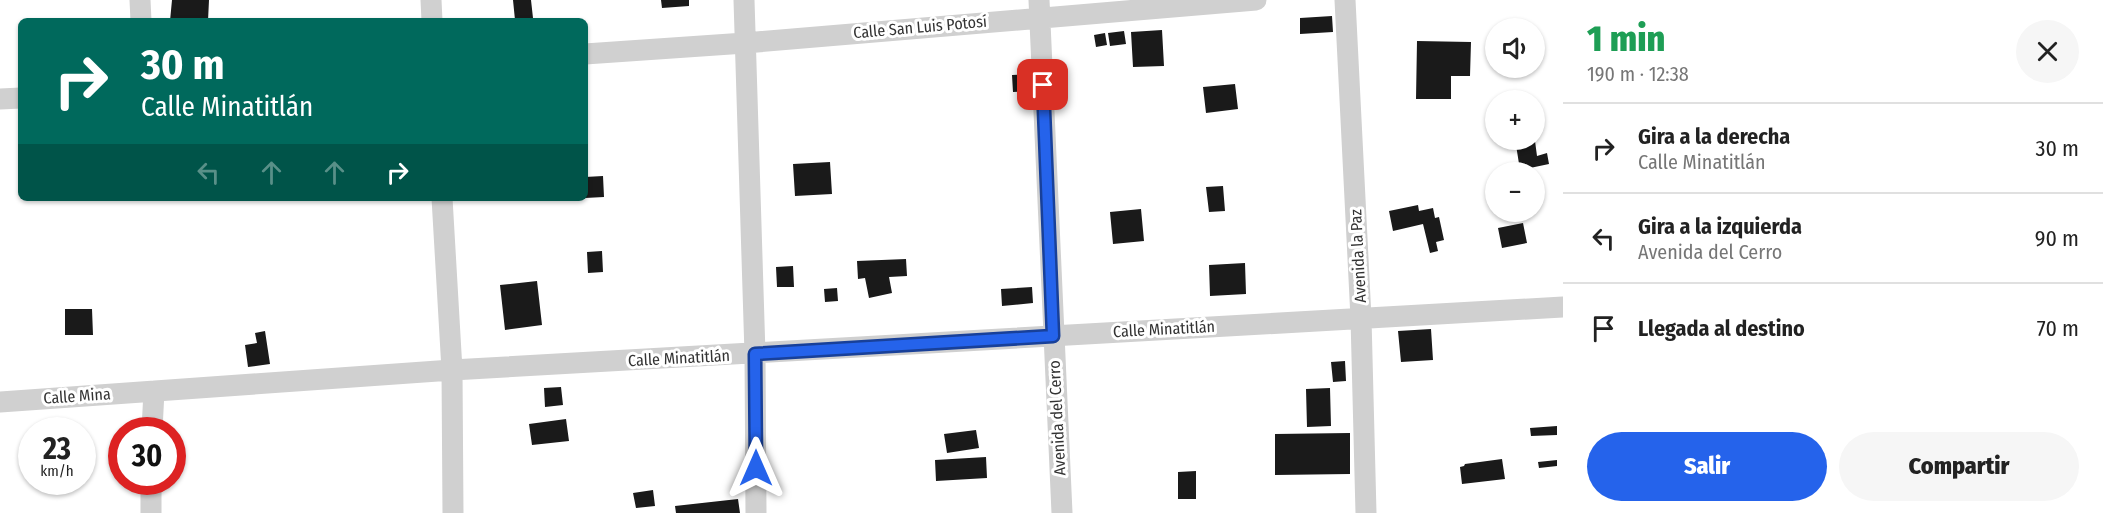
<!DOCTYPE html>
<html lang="es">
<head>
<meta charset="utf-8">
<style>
	body { margin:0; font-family:"Fira Sans Condensed",sans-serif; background:#f6f6f6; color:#222; height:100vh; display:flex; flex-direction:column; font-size:22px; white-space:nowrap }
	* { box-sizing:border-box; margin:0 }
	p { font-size:20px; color:#767676 }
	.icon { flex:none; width:33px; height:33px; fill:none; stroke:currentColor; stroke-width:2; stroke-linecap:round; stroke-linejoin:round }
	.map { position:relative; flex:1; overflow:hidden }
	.details { display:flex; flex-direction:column; background:#fff; width:540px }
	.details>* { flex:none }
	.guide { position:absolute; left:18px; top:18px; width:570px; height:183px; border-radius:9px; box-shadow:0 2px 4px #0004; background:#00695c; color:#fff; overflow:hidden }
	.buttons { position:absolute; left:1485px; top:18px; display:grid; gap:12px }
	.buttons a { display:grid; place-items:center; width:60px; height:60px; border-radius:50%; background:#fff; box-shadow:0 2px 4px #0004; font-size:30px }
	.speed { position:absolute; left:18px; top:417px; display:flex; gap:12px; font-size:30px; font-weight:700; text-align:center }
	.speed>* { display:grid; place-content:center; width:78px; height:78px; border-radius:50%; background:#fff; box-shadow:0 2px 4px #0004; line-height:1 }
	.speed small { font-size:15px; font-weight:400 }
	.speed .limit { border:9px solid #d22; background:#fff; color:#111 }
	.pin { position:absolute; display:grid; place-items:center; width:51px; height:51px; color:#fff; margin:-26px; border-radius:12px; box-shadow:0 3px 9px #0006 }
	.me { position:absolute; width:66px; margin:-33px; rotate:0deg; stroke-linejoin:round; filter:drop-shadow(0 0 4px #0008) }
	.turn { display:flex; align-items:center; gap:21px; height:126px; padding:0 24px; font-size:27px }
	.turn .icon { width:78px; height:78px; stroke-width:2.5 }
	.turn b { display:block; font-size:42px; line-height:51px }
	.lanes { display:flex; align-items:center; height:57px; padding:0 24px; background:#0003; justify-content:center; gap:30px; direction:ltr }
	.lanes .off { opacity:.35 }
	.round { display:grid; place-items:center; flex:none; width:63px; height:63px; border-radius:32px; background:#f6f6f6 }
	.headline { display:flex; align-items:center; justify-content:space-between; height:102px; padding:0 24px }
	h1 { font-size:36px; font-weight:800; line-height:45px; color:#1e9e55 }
	.action { display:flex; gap:12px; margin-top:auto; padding:12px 24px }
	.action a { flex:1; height:69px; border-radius:36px; background:#2563eb; color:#fff; font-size:24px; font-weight:800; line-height:69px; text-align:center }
	.action a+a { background:#f6f6f6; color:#222 }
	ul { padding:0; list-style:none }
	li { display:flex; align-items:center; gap:18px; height:90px; padding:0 24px; border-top:2px solid #e0e0e0 }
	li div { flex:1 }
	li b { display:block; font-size:22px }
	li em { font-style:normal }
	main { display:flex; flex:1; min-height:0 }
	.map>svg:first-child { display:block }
</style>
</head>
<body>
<main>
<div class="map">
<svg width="1563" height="513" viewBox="0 0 1563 513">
	<rect width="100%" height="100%" fill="#fff"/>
	<path fill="#1a1a1a" d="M172,0H209L208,21H170Z
		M513,0H531L533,18L515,20Z
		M661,0H689V6L662,8Z
		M1332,16L1333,32L1300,34V18Z
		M1162,30L1164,66L1133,67L1131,32Z
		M1124,31L1126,44L1110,46L1108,33Z
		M1105,33L1107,45L1096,47L1094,35Z
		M1417,41L1471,42L1470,76H1451V99H1416Z
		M1031,74L1032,91L1013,92L1012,75Z
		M1235,84L1238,109L1206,113L1203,87Z
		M1535,141L1537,156L1547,153L1549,164L1520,170L1516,145Z
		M830,162L832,194L795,196L793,164Z
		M603,176L604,197L585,198V177Z
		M1223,186L1225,211L1209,212L1206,187Z
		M1418,205L1419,211L1433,208L1435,218L1439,217L1444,240L1436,242L1438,251L1430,253L1423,224L1393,231L1389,211Z
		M1141,209L1144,241L1113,244L1110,212Z
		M1523,223L1527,243L1502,248L1498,228Z
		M602,251L603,272L588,273L587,252Z
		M906,259L907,276L889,277L892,293L869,298L865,278L858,279L857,261Z
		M1245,263L1246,294L1210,296L1209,265Z
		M793,266L794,287H777L776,267Z
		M537,281L542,325L505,330L500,285Z
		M1032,287L1033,303L1002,306L1001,289Z
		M837,288L838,301L825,302L824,289Z
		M65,309H92L93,335H65Z
		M1431,329L1433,360L1401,362L1398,331Z
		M265,331L270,364L248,367L245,345L257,343L255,333Z
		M1345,361L1346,381L1333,382L1331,362Z
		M561,387L563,405L545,407L544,388Z
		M1330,388L1331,426L1307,427L1306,389Z
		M566,419L569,441L532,445L529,424Z
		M1557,426V435L1531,436L1530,428Z
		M976,430L979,448L947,453L944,434Z
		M1350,433V474L1275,475V434Z
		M986,457L987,478L936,481L935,460Z
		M1502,459L1505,479L1462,484L1460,467L1464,466L1465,464Z
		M1557,460V466L1539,468L1538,462Z
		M1196,471V499H1178V472Z
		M653,490L655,506L636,508L633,493Z
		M738,499L740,513H676L675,506Z"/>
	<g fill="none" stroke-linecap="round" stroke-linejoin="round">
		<path stroke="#d0d0d0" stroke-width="21" d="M140,0L141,21
			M431,0L432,21
			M744,0L755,354L756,513
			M1039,0L1062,513
			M1345,0L1361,318L1366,513
			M585,54L745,43L1256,0
			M0,99L21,98
			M442,198L452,370L453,513
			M0,402L452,370L1563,307
			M152,430L154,391
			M151,513V482"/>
	</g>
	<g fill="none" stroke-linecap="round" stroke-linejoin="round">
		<defs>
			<path id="route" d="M756,468L755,354L1053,336L1043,85"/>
		</defs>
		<use href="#route" stroke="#184099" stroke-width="15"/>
		<use href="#route" stroke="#2563eb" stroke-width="10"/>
	</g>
	<g text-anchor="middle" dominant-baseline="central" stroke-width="6" stroke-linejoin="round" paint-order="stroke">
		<g font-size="16" fill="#333" stroke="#fff">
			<text transform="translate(920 27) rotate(-5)">Calle San Luis Potosí</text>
			<text transform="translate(1358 256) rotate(-93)">Avenida la Paz</text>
			<text transform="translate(1164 329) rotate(-3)">Calle Minatitlán</text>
			<text transform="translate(679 358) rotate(-3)">Calle Minatitlán</text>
			<text transform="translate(77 396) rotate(-4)">Calle Mina</text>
			<text transform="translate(1057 418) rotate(-93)">Avenida del Cerro</text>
		</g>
	</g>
</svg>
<div class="buttons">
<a><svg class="icon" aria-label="sound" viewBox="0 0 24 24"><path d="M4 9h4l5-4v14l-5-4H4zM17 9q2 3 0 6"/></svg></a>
<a>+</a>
<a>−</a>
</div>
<div class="speed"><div>23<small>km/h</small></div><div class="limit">30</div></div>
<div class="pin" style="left:1043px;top:85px;background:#d93025"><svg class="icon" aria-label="arrive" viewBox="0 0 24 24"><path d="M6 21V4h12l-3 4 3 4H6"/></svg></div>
<svg class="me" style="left:756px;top:468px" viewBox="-20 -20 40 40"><path d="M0-17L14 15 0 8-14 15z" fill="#2563eb" stroke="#fff" stroke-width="4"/></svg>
<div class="guide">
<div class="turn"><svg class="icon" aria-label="right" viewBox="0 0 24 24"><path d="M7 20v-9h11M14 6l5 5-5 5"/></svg><div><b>30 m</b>Calle Minatitlán</div></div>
<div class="lanes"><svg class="icon off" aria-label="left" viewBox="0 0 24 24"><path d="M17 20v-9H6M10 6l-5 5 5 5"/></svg><svg class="icon off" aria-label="ahead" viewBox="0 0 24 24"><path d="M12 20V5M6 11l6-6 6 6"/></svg><svg class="icon off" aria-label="ahead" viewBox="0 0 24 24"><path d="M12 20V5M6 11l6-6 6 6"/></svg><svg class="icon" aria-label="right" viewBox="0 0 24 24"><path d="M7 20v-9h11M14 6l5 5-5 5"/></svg></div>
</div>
</div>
<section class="details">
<div class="headline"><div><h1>1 min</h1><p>190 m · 12:38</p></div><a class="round"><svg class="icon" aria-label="close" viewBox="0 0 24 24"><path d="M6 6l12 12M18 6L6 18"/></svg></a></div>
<ul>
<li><svg class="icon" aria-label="right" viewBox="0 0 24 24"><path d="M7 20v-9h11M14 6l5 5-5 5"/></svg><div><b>Gira a la derecha</b><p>Calle Minatitlán</p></div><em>30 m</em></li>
<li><svg class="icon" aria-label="left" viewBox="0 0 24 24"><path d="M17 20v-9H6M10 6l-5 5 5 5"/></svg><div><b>Gira a la izquierda</b><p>Avenida del Cerro</p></div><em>90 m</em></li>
<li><svg class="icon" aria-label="arrive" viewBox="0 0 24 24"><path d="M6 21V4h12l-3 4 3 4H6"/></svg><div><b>Llegada al destino</b></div><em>70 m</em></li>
</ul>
<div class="action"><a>Salir</a><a>Compartir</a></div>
</section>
</main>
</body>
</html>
